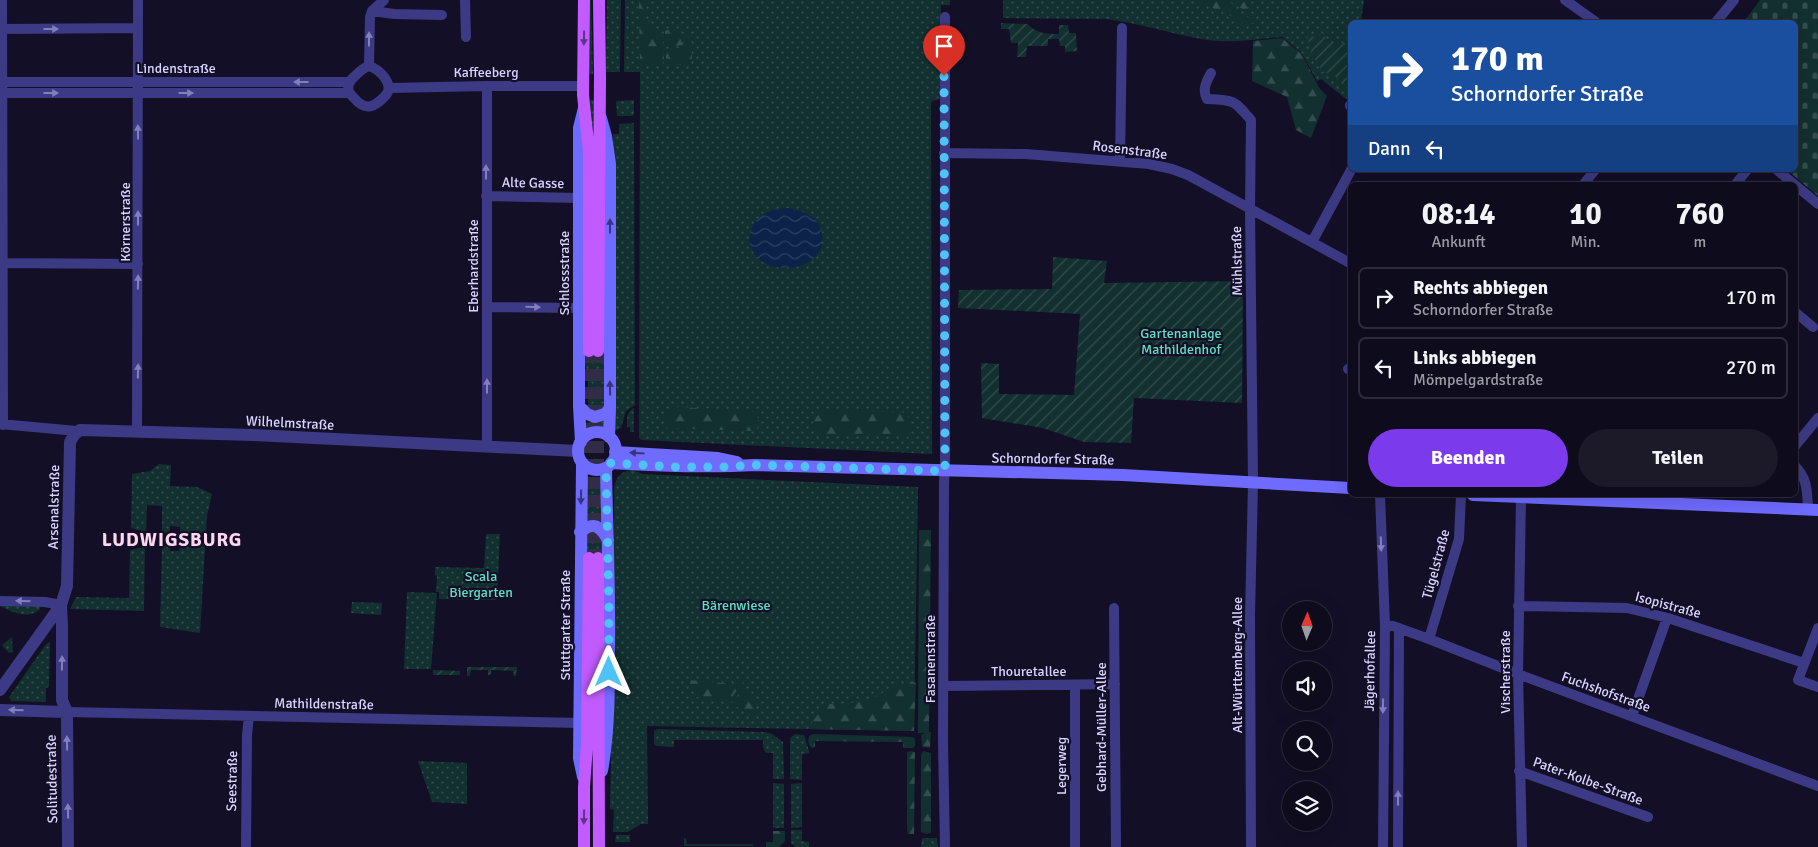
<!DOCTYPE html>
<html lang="de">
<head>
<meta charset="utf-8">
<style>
	body { margin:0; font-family:Signika,sans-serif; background:#1c1929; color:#f1f3f6; height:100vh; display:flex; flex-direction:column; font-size:19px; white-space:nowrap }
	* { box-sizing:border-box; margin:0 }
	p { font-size:16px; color:#9b9ba3 }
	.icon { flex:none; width:28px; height:28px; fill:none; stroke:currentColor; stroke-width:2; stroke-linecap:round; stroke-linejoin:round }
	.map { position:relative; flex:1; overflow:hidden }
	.sheet { position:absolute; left:1348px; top:182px; width:450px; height:315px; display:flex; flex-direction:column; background:#0e0b1c; border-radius:8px; box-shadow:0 5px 20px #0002,0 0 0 1px #2e2b3b }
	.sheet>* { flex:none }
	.guide { position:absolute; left:1348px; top:20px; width:450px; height:152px; border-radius:8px; box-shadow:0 5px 20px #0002,0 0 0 1px #2e2b3b; background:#1a4fa0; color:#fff; overflow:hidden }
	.needle { width:32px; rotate:2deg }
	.fabs { position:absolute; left:1282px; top:601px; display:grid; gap:10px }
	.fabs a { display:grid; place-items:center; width:50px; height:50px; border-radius:50%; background:#0e0b1c; box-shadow:0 5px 20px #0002,0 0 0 1px #2e2b3b; font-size:25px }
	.pin { position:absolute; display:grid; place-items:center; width:42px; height:42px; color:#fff; margin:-51px -21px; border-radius:50% 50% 50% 0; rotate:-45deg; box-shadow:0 0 5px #0007 }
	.pin .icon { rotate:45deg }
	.me { position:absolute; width:55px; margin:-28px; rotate:0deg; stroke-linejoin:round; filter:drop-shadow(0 0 4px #0008) }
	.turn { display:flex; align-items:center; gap:18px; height:105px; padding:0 20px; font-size:22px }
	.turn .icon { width:65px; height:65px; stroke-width:2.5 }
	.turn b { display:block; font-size:35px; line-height:42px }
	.then { display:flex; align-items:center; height:48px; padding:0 20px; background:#0003; gap:10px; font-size:19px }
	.eta { display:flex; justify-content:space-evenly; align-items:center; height:85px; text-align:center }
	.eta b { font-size:30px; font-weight:700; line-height:35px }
	.primary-button { display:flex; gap:10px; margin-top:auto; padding:10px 20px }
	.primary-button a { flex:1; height:58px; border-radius:30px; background:#7c3aed; color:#fff; font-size:20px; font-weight:700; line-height:58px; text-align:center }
	.primary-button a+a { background:#1c1929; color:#f1f3f6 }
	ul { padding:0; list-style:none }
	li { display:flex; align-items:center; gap:15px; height:62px; margin:0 10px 8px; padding:0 10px; border:2px solid #2e2b3b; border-radius:8px }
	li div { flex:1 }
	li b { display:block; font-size:19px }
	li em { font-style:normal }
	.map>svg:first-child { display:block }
</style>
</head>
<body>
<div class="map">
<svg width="1818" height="847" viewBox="0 0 1818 847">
	<defs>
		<pattern id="grass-dots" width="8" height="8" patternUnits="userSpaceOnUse" patternTransform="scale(1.25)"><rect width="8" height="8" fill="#12302f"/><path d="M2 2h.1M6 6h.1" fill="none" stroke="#344d4e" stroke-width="1.8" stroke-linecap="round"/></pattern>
		<pattern id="forest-firs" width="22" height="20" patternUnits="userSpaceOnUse" patternTransform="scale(1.25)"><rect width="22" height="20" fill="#12302f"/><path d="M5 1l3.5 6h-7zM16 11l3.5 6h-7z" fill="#344d4e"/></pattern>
		<pattern id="cemetery-stones" width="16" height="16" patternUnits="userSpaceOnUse" patternTransform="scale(1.25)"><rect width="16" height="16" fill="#12302f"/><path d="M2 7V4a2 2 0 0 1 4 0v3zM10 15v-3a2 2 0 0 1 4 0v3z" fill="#344d4e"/></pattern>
		<pattern id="garden-furrows" width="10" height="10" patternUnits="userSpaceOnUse" patternTransform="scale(1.25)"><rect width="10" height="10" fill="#12302f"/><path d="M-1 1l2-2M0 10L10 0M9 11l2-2" fill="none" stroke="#344d4e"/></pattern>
		<pattern id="water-waves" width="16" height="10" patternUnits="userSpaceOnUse" patternTransform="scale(1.25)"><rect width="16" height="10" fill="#0c2248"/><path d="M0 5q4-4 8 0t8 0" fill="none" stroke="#2f4163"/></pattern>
	</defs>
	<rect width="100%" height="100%" fill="#130f26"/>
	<path fill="url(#grass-dots)" d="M589,0H591L593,74H588Z
		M607,0H621L620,72H606Z
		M625,0H950V5H941L940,99L932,101L931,103L932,454L642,440L639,438L640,72H624Z
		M1003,0H1364L1361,22H1350V90L1349,97L1346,99L1321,79L1317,81L1301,52L1282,37C1256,39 1227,44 1201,39C1169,33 1138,23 1106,19L1003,18Z
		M590,100H594L593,353L606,354L605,408L594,413L588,407V377L584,361L593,137Z
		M634,100V115L632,116H617L616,101Z
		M634,123L635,405L626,411L621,428L614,431L613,134H619V124Z
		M634,408V432H630V427H627C627,419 626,412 634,408Z
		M588,418L604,419L605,423L602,431H589Z
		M159,464L171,465L170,486L197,487L212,494L207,516L200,633L160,627L162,544H170V551H179L181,544L180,527L170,526V534L162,533V506L147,505L146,532L131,528L132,474L150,471Z
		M632,470L643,474L918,487L914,731L647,726L648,824H641L628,832H613L614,810L610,809V805L613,669L614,491C615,479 619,471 632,470Z
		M587,485L601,486V523H584Z
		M589,531L601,535L605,557L585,558L584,542Z
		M486,534H500L497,600L439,599V592H436L437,576L435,575V567L484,568Z
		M145,547L144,611L70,609L76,597L129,598L130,550Z
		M407,592L437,593L431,669H404Z
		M352,602L382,603L381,615L351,613Z
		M40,605V609C30,620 11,612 0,606Z
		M12,637L13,652L9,653L2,645Z
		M50,642L49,687L46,688V702L11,701L9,697L46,644Z
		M657,729L764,732L772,734L783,742L784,779H773V753H766L763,747V740H674V747L656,746L654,744V731Z
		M795,734L804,735L809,751V753L802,754V780L790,779V740L791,737Z
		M418,761L467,763V804L432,802Z
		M773,783L784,784V828H773Z
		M802,783V827L791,828V784Z
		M791,830H802V841L809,842V847H796L791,843Z
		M616,835H630V842H615Z
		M684,838H686L687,844H753V846H684Z
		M922,838H937L938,847H921Z"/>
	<path fill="url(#forest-firs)" d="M639,0H648L645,4V17L651,23L652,30L662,31L664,59L662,65L640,64Z
		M1194,0H1221L1255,22L1243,27L1241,20Z
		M1228,0H1251L1250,6L1244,10Z
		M667,30L681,32L683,35V45L667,47L665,41V31Z
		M686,36L691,39L692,58L690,65H667L666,56L668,50L683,47L686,43Z
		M1282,38L1301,53L1320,89L1327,96L1311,138L1296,130L1287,97L1252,81L1253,41Z
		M679,407L750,411L756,413L759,420L757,430L754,431L667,428C664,417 667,408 679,407Z
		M821,411L902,412L909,418L910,437L817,434L814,432L812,424Z
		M919,530H931L929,732H931L930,748L922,747L921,735L925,733H918Z
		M750,670L744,681L729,701L727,702L696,697L688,680L734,684L747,675Z
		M909,681L916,683L914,731L811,729L812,722L826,704H843L864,701Z
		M745,686L754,700V715L731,704Z
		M813,734L913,737L915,739V746L913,748H903V742L815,741V747L812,748C808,745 808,741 809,736Z
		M911,751L915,752L914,834H908L907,829V752Z
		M923,751L931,753V833L926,834L921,832V755Z
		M773,831H785V841L779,847H766V842H773Z"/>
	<path fill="url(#cemetery-stones)" d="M1760,0H1818V196L1787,170H1795V22H1745V20Z"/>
	<path fill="url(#garden-furrows)" d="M1001,23L1028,24C1036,34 1048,34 1059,34V25H1068L1069,33H1076L1077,51L1065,52V46H1060L1059,39H1048V46H1027L1026,57H1017L1018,43H1011L1009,29H1001Z
		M1325,36L1326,43H1347L1348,75L1346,85L1333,75L1322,71L1313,56L1307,37Z
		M1053,257L1107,261L1104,283L1243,281L1242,403L1134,398L1131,443L1084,442L1043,428L982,418L981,363L999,364V394L1074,395L1080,314L958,308L959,290L1052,289Z
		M467,667H517L516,676H514L513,671L491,670V675H488V670H471L470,676H467Z
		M433,670L460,671V675H433Z"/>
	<path fill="url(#water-waves)" d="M787,208C796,209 804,212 812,217C825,226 826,246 815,257C807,264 797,268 787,268C737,268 737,210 787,208Z"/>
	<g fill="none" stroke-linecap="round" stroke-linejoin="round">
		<path stroke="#312d47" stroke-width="12" stroke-dasharray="12 6" stroke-linecap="butt" d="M589,351V558
			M598,351V558"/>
		<path stroke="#3d3a85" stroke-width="10" d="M2,0L3,425
			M465,0L466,37
			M1565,0L1596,22
			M372,11L394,14L442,15
			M945,17V461L944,484L943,742L945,847
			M1716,22L1734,0
			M0,29L138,28
			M369,66C379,69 395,84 386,95C375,107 366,112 354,98C350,94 347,91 349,84C350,80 353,78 356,75C360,71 363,68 369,66Z
			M369,66L370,17L372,11L384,0
			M1211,73C1206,82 1202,90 1207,99C1234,100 1234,100 1251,120L1250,209L1253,483L1250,616L1251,847
			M2,82H349
			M487,86V447
			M389,88L487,86H583
			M2,93H349
			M1350,105V106
			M944,153L1026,154L1149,164L1172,169L1188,175L1350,263
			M1120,162L1122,28
			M1777,170L1818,204
			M1583,185L1595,170
			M1735,185L1747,170
			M486,196L579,198
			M1312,242L1351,170
			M0,263L138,264
			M487,307L579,308
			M1795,312L1813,327
			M1348,369L1350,370
			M0,424L77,431
			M137,431L138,0
			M1795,446L1818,418
			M1795,466C1808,479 1807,492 1808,509
			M1380,495L1385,626L1383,847
			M1521,497L1518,674L1522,847
			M0,601L45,602L61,605
			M1518,606L1627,608L1668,618L1804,663
			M1114,608L1116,847
			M1385,626H1393L1429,639L1518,674L1818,786
			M1818,628L1798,680L1818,687
			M1429,639L1459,539L1461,495
			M943,686L1115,684
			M67,712L580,723
			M1632,716L1667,618
			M1519,771L1648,817
			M246,847L247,735L249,716
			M1075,847V685
			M1398,847L1399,628"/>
		<path stroke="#3d3a85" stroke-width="12" d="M61,605L62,626V700L67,712L68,847
			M0,690L61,605L67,586L70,442L74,435L80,430L253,435L578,451
			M0,710L67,712"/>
		<path stroke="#6f6bff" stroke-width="12" d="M601,118L606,136L610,164V408L609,437
			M579,406L587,414L595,417L605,414L610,408
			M578 451a19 19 0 1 1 38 0a19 19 0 1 1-38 0Z
			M581,442L579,406V128L584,108
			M615,452L718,458L737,462
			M582,463L579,758L583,777
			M611,463C659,466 706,468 755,465L1123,475L1350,488
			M1473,495L1818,510
			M580,532C594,521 600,526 608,540
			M602,771C609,732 609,692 609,653C610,591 607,530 606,469"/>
		<path stroke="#c25bff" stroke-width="12" d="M584,0L583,95L589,151V351
			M598,351L600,77L599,0
			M598,558L599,847
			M584,847V787L587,745L589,558"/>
	</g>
	<defs><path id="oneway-solid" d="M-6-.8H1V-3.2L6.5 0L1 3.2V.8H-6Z" transform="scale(1.25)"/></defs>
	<g fill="#837fbc">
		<use href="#oneway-solid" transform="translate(51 29)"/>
		<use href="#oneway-solid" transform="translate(369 39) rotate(-90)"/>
		<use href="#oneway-solid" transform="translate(301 82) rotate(180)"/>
		<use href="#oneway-solid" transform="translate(51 93)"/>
		<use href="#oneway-solid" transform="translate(186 93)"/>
		<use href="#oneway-solid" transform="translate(138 132) rotate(-91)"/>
		<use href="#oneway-solid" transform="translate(486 172) rotate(-90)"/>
		<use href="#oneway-solid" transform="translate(138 218) rotate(-90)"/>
		<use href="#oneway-solid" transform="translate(138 282) rotate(-89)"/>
		<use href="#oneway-solid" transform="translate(533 307) rotate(1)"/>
		<use href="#oneway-solid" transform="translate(138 371) rotate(-89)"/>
		<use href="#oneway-solid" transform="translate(487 386) rotate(-90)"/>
		<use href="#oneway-solid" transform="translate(1381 544) rotate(88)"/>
		<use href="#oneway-solid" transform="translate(23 601) rotate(-179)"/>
		<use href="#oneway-solid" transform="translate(62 663) rotate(-89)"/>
		<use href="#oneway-solid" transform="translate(1383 706) rotate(91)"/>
		<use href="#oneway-solid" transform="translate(16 710) rotate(-178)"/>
		<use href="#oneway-solid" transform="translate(67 743) rotate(-91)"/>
		<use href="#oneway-solid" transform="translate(1398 798) rotate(-90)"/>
		<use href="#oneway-solid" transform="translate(68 811) rotate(-91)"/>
	</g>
	<g fill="#623188">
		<use href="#oneway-solid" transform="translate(584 38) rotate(91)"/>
		<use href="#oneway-solid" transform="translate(584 817) rotate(91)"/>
	</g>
	<g fill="#38347d">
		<use href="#oneway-solid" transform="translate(610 226) rotate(-90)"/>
		<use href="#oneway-solid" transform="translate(610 388) rotate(-91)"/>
		<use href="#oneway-solid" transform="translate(637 453) rotate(-177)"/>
		<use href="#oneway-solid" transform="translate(581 497) rotate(91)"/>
	</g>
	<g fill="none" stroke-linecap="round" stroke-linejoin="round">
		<path stroke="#4fc3f7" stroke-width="9" stroke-dasharray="0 16.2" d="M609,672V606L606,469L611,463L676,467H722L755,465L945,471L944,76"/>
	</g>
	<g text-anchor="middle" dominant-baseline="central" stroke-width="4.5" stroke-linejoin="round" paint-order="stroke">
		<g font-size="14" fill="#d9d4ff" stroke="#130f26">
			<text x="176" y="68">Lindenstraße</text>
			<text x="486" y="72">Kaffeeberg</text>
			<text transform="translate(1130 150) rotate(7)">Rosenstraße</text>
			<text transform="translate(533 183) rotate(1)">Alte Gasse</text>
			<text transform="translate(125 222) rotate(-90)">Körnerstraße</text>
			<text transform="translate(1237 261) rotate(-91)">Mühlstraße</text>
			<text transform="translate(473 266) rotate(-90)">Eberhardstraße</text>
			<text transform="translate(564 273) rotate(-90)">Schlossstraße</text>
			<text transform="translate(290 423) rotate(3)">Wilhelmstraße</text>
			<text transform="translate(1053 459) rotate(1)">Schorndorfer Straße</text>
			<text transform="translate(54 507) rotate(-89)">Arsenalstraße</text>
			<text transform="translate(1436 564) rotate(-75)">Tügelstraße</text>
			<text transform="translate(1668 605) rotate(15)">Isopistraße</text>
			<text transform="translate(565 625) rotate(-90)">Stuttgarter Straße</text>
			<text transform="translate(930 659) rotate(-90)">Fasanenstraße</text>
			<text transform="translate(1237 665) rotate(-90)">Alt-Württemberg-Allee</text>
			<text x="1029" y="671">Thouretallee</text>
			<text transform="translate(1370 671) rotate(-89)">Jägerhofallee</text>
			<text transform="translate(1505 672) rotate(-90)">Vischerstraße</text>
			<text transform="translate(1606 692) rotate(20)">Fuchshofstraße</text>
			<text transform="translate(324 704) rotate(1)">Mathildenstraße</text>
			<text transform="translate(1101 727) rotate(-90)">Gebhard-Müller-Allee</text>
			<text transform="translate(1061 766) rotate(-90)">Legerweg</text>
			<text transform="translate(52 779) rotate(-91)">Solitudestraße</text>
			<text transform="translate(232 781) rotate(-89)">Seestraße</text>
			<text transform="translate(1588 781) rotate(20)">Pater-Kolbe-Straße</text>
		</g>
		<g font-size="14" fill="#5fe0c0" stroke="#130f26">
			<text x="1181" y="333">Gartenanlage<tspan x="1181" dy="16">Mathildenhof</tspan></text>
			<text x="481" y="576">Scala<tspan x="481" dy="16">Biergarten</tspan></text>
			<text x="736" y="605">Bärenwiese</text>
		</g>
		<g font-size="19" font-weight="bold" letter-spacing="1" fill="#ffd6f0" stroke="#130f26">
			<text x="172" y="540">LUDWIGSBURG</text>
		</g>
	</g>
</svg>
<div class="fabs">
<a><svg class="needle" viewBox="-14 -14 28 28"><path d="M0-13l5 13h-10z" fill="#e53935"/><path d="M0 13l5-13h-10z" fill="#9b9ba3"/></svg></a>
<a><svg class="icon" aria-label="sound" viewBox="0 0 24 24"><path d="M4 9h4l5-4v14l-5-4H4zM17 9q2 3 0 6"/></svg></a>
<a><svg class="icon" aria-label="search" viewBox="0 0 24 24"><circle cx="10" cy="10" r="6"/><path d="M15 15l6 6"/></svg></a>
<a><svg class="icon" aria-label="layers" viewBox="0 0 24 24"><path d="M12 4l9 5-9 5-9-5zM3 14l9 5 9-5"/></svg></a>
</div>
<div class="pin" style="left:944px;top:76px;background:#d93025"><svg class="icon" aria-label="arrive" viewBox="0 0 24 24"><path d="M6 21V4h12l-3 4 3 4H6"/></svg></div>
<svg class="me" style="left:609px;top:672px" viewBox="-20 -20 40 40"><path d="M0-17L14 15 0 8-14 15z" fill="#4fc3f7" stroke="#fff" stroke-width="4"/></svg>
<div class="guide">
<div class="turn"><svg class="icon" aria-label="right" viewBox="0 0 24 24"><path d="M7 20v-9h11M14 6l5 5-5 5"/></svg><div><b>170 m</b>Schorndorfer Straße</div></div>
<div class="then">Dann<svg class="icon" aria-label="left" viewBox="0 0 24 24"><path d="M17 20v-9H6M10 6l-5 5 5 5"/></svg></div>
</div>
<section class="sheet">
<div class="eta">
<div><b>08:14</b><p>Ankunft</p></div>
<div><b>10</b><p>Min.</p></div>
<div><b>760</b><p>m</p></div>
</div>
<ul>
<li><svg class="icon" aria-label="right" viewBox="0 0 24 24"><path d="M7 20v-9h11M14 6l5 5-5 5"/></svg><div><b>Rechts abbiegen</b><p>Schorndorfer Straße</p></div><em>170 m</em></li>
<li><svg class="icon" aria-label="left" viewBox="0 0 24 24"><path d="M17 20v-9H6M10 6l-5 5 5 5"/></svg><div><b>Links abbiegen</b><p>Mömpelgardstraße</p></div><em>270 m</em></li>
</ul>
<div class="primary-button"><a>Beenden</a><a>Teilen</a></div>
</section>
</div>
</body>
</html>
